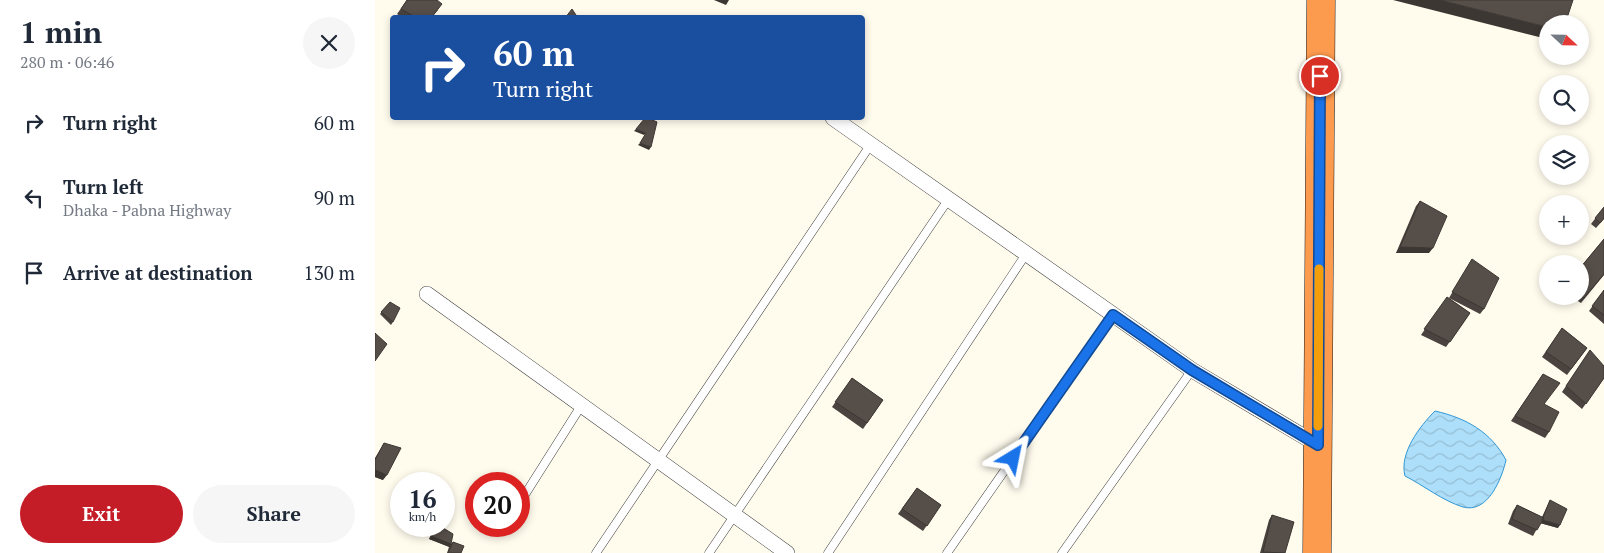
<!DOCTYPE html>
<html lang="en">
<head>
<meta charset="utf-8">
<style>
	body { margin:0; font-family:"PT Serif",serif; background:#f6f6f7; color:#1f2937; height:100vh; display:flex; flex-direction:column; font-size:19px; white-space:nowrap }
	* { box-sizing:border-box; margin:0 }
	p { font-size:16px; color:#747a83 }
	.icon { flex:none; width:28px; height:28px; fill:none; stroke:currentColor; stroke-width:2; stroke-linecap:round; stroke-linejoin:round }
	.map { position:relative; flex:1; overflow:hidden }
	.sheet { display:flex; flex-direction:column; background:#fff; width:375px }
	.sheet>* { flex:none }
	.guide { position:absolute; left:15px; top:15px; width:475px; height:105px; border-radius:5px; box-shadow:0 2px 8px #0003; background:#1a4fa0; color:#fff; overflow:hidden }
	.needle { width:32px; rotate:112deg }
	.tools { position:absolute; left:1164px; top:15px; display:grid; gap:10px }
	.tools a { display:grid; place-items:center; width:50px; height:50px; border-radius:50%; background:#fff; box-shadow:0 2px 8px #0003; font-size:25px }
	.speed { position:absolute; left:15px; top:472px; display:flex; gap:10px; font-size:25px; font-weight:700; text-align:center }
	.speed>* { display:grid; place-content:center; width:65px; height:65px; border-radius:50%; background:#fff; box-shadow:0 2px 8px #0003; line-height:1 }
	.speed small { font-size:12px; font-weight:400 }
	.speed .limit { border:8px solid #d22; background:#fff; color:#111 }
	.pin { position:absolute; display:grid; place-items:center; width:42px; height:42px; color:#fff; margin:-21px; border:2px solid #fff; border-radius:50%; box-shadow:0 1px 5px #0007 }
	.me { position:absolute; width:55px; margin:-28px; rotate:35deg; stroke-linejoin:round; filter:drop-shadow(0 0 4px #0008) }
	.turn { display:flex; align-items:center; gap:18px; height:105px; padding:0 20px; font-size:22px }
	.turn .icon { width:65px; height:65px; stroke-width:2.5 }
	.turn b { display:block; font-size:35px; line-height:42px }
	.round { display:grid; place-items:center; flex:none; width:52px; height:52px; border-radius:26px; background:#f6f6f7 }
	.summary { display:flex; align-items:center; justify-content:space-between; height:85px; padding:0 20px }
	h1 { font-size:30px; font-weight:700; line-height:38px }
	.cta { display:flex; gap:10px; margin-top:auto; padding:10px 20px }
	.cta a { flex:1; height:58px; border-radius:30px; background:#c51d28; color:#fff; font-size:20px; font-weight:700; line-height:58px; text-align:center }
	.cta a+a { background:#f6f6f7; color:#1f2937 }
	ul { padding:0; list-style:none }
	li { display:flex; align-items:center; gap:15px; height:75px; padding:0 20px }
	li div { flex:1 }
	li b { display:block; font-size:19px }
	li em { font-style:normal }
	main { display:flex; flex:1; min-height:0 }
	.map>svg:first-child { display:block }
</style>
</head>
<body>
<main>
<section class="sheet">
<div class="summary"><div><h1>1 min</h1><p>280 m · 06:46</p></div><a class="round"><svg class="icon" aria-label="close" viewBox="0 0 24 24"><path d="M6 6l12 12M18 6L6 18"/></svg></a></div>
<ul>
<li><svg class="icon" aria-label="right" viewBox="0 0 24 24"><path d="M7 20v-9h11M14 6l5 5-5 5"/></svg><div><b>Turn right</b></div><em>60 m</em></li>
<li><svg class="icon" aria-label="left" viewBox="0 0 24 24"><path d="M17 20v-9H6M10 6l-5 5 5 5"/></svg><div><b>Turn left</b><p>Dhaka - Pabna Highway</p></div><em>90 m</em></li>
<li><svg class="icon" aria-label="arrive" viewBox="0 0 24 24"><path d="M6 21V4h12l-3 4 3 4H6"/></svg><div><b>Arrive at destination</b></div><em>130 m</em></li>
</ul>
<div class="cta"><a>Exit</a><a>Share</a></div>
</section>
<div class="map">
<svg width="1229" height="553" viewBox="0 0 1229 553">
	<defs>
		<pattern id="water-waves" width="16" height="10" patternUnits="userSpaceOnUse" patternTransform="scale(1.25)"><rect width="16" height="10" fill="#aedffa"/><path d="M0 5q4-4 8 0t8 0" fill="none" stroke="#94bed5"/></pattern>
	</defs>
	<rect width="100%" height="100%" fill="#fffbed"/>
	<path fill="url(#water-waves)" stroke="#3197d5" d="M1060,411C1091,418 1116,432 1131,460C1127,478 1113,514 1088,507C1068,501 1048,485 1030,476C1024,453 1045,426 1060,411Z"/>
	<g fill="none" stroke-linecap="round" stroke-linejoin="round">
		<defs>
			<path id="lane" d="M144,504L206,406
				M221,553L496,144
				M334,553L573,200
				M453,553L651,254
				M572,553L738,315
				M687,553L817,370"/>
			<path id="street" d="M458,118L817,370L943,445
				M52,294L412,553"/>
			<path id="highway" d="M942,553L946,0"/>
		</defs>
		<use href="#lane" stroke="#404040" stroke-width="9"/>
		<use href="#street" stroke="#404040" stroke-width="16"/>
		<use href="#highway" stroke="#1e1e1e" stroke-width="29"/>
		<use href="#lane" stroke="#fff" stroke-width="8"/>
		<use href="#street" stroke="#fff" stroke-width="15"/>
		<use href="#highway" stroke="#fc9a4d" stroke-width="28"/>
	</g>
	<path fill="#4a433f" d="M32,0L63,10L56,18H28L22,14Z
		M1045,201L1054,253H1021L1041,206Z
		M1229,207V219L1221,228L1216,224Z
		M1229,239V275L1206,303L1195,296H1205V268Z
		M1097,259L1109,309L1105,314L1074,298Z
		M1229,290V324L1214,311Z
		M1072,297L1095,313L1071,347L1046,335Z
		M15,302L18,322L16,325L5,314Z
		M1187,328L1212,348L1192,375L1167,357Z
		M1215,350L1229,378L1207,409L1187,392Z
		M1168,374L1169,404L1174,432L1170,438L1136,421Z
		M477,378L508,400L488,429L457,407Z
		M9,443L8,480L0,477V458Z
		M542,488L566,505L548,531L523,514Z
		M1175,500L1183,528L1165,523L1158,536L1133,524L1138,511L1142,505L1167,517Z
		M897,515L910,553H885L894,520Z
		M60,526H65L76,544L78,542L86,553H72L74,547L54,539Z"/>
	<path fill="#3c3733" d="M339,0H354L351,5Z
		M1018,0H1065L1172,27V39Z
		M261,129L271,133L269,135L259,131Z
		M265,143L276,147L274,150L263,145Z
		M1025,247L1058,248L1054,253H1021Z
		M0,470L12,475L8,480L0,477Z
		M1167,520L1185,525L1183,528L1165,523Z
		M56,536L76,544L75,547L54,539Z"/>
	<path fill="#564e49" stroke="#3c3733" d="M32,0H62L67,4L56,18H42L26,9Z
		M1065,0H1198L1190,24H1172V27Z
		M197,9L203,18H190Z
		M270,118H273L282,122L276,147L265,143L271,133L261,129Z
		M1045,201L1072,216L1058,248L1025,247Z
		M1229,207V218L1225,223L1220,218Z
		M1229,239V274L1209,298L1205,295V268Z
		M1097,259L1124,278L1109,309L1077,292Z
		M1229,290V315L1217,306Z
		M1072,297L1095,313L1075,342L1049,329Z
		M15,302L25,308L18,322L6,312Z
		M1187,328L1212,348L1196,369L1171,352Z
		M0,333L12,344L0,361Z
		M1215,350L1229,366V378L1211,404L1191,386Z
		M1168,374L1185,383L1169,404L1184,412L1174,432L1140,416Z
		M477,378L508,400L492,423L460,402Z
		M9,443L26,448L12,475L0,470V460Z
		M542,488L566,505L552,526L527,509Z
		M1175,500L1192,509L1185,525L1167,520Z
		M1142,505L1169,518L1162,530L1137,519Z
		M897,515L919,522L910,553L888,552Z
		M60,526H65L78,534L76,544L56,536Z
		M78,542L89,546L86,553H73Z"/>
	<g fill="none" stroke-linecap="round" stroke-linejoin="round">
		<defs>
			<path id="route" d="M638,458L738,315L817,370L943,445L945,76"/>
		</defs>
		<use href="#route" stroke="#114b97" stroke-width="12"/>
		<use href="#route" stroke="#1a73e8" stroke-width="9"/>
		<path stroke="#f59e0b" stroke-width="9" d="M943,426L944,269"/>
	</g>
</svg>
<div class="tools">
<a><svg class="needle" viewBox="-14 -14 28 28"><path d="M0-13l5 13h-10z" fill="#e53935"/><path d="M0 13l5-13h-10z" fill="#747a83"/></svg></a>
<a><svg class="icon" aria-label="search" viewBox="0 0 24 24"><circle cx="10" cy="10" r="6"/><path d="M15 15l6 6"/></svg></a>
<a><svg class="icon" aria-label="layers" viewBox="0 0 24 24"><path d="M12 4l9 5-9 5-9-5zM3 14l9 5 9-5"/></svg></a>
<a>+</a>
<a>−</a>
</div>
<div class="speed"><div>16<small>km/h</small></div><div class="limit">20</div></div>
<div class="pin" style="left:945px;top:76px;background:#d93025"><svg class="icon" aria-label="arrive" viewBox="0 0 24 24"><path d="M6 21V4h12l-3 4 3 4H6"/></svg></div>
<svg class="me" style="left:638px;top:458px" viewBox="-20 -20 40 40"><path d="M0-17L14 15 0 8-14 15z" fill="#1a73e8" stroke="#fff" stroke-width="4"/></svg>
<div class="guide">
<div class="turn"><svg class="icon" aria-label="right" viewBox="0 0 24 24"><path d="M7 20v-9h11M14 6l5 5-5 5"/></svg><div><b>60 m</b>Turn right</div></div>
</div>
</div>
</main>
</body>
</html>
